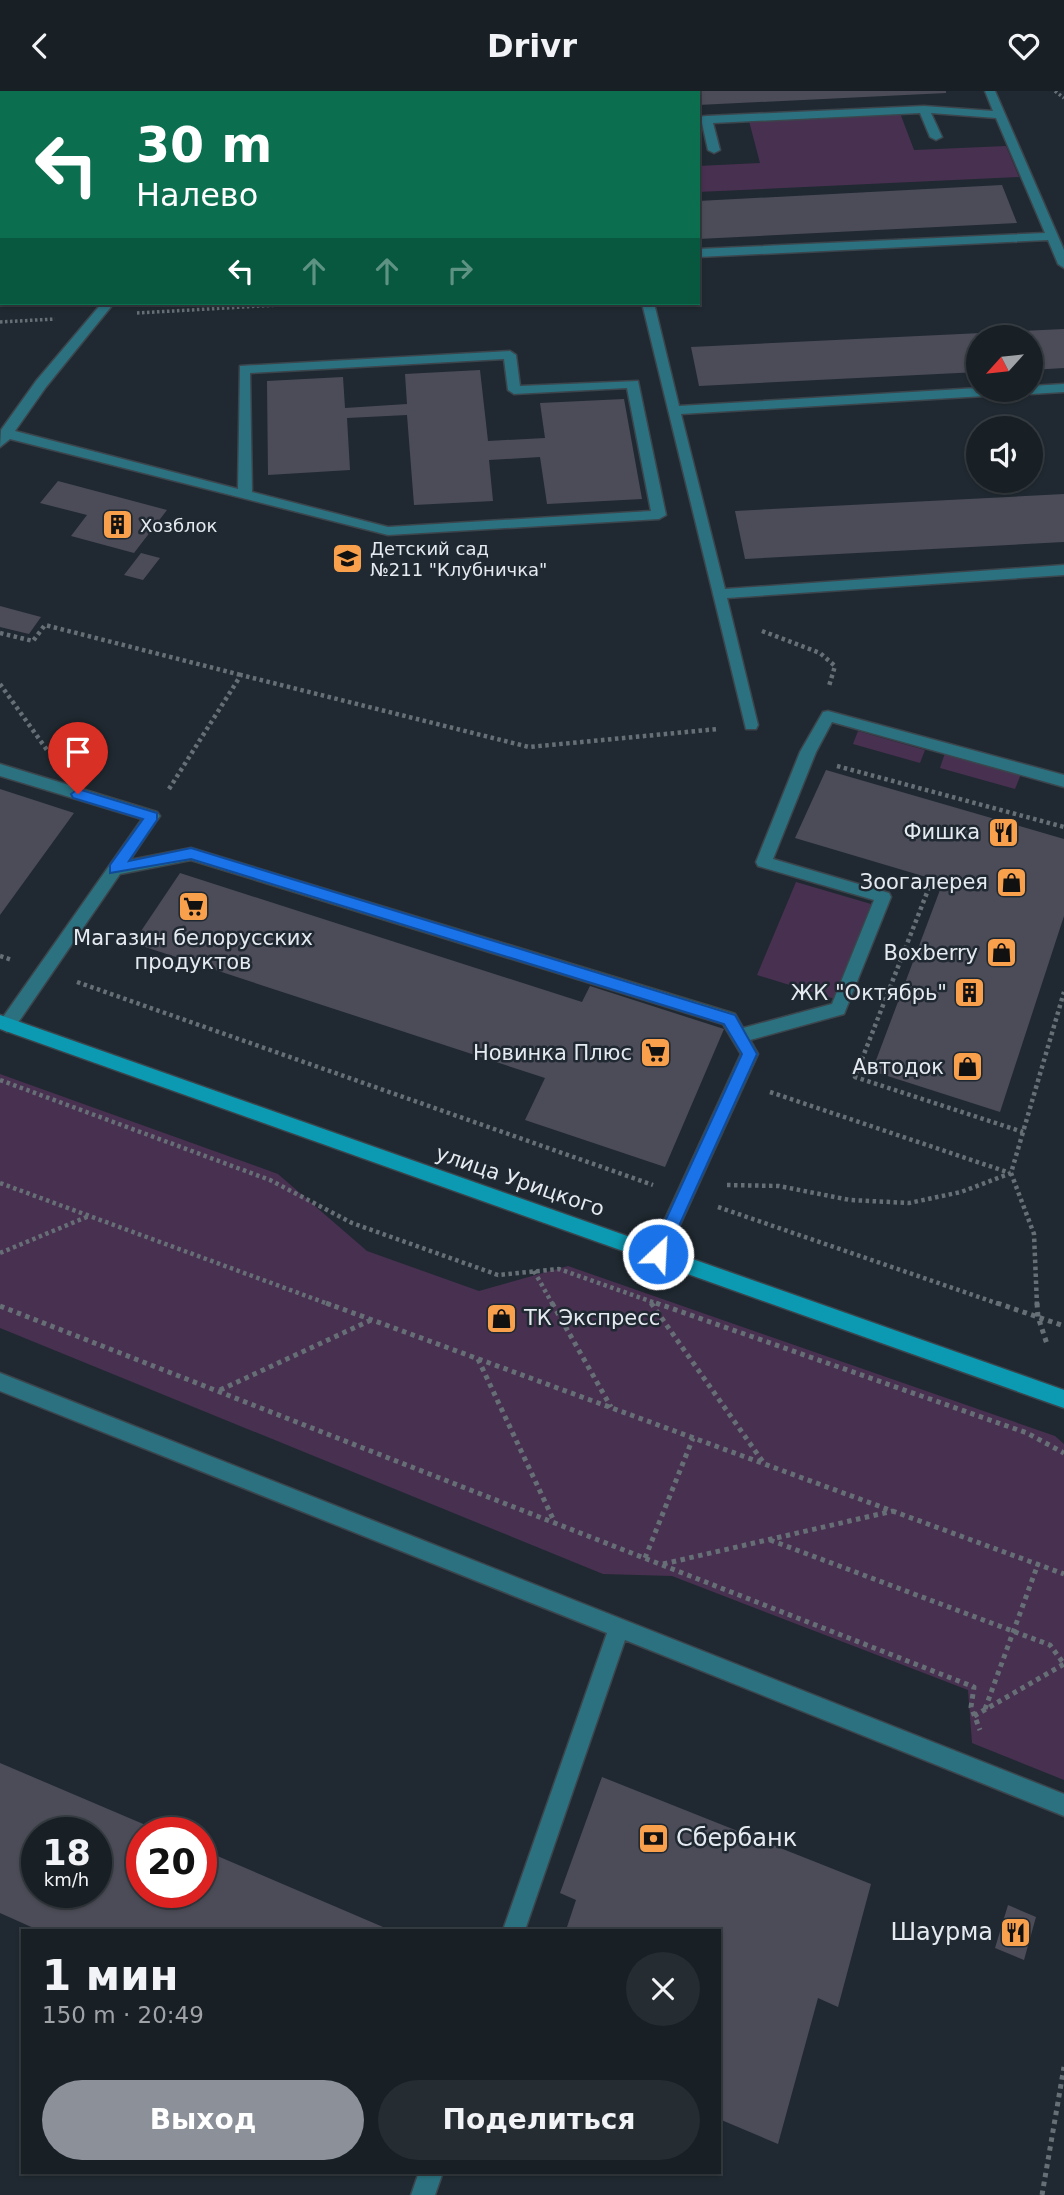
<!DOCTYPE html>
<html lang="ru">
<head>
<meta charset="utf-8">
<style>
	body { margin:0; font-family:"DejaVu Sans",sans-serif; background:#252c32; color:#f1f3f6; height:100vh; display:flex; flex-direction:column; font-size:26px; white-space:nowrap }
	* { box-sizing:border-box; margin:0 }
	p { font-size:23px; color:#9fa2a7 }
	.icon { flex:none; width:38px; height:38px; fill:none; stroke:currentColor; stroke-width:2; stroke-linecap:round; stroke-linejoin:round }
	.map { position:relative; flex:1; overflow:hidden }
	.panel { position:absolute; left:21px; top:1838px; width:700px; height:245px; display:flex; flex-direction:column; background:#181f25; border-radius:0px; box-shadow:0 2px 5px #0004,0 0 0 2px #363d42 }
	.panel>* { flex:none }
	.banner { position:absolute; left:0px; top:0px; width:700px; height:214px; box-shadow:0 2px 5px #0004,0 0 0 2px #363d42; background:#0b6e4f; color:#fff; overflow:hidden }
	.needle { width:46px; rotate:243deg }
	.tools { position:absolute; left:966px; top:234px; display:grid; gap:14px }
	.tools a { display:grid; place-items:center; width:77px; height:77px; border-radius:50%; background:#181f25; box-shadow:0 2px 5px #0004,0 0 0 2px #363d42; font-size:35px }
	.speed { position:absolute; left:21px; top:1726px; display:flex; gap:14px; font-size:35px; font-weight:700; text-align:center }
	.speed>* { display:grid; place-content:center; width:91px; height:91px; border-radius:50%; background:#181f25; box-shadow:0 2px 5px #0004,0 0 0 2px #363d42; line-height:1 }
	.speed small { font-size:18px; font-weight:400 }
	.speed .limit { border:10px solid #d22; background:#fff; color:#111 }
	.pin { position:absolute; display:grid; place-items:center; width:60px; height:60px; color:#fff; margin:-72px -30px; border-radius:50% 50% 50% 0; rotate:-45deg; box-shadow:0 0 7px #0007 }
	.pin .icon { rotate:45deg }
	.me { position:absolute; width:77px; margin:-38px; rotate:25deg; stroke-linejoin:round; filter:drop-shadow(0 0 5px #0008) }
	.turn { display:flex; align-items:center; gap:24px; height:147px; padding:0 21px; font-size:32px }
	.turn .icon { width:91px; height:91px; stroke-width:2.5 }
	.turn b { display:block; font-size:49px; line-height:60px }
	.lanes { display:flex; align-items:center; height:66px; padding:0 21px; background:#0003; justify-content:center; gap:35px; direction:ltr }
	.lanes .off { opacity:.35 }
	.round { display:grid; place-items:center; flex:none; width:74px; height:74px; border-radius:37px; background:#252c32 }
	.summary { display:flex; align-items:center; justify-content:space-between; height:119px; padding:0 21px }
	h1 { font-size:42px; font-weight:800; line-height:52px }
	.button { display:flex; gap:14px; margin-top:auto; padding:14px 21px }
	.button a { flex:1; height:80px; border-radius:42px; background:#8c9099; color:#fff; font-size:28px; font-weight:800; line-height:80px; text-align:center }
	.button a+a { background:#252c32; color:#f1f3f6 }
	header { display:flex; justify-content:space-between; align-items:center; height:91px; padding:0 21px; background:#181f25; font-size:32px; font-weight:800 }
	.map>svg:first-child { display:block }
</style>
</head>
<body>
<header><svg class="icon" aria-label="back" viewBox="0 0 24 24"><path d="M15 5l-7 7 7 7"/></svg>Drivr<svg class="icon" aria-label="heart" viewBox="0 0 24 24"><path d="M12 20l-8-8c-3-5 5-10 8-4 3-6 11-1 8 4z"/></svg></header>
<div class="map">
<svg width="1064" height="2104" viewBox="0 0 1064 2104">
	<rect width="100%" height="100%" fill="#202931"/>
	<path fill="#483051" d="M900,22L914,59L1006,55L1019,86L698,101V75L760,72L749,30Z
		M858,640L925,659L920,672L853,653Z
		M945,662L1021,683L1015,698L940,677Z
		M796,791L871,813L835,908L757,884Z
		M0,983L278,1083L367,1160L479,1200L568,1175L1055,1345L1064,1353V1689L972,1652L968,1599L672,1485L603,1483L0,1237Z"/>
	<path fill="#4c4c58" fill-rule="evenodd" d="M698,0H946V2L698,14Z
		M1002,94L1017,132L698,148V110Z
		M1064,238V277L1031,279V247H978V281L699,295L691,256Z
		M480,279L488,350L545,347L540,312L624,308L642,408L547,413L540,366L489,369L493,410L414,414L407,324L347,327L350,379L268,384L267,290L343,286L345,317L407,313L405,283Z
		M58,390L167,419L134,462L71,445L87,424L40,412Z
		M1064,403V451L745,468L735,420Z
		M141,462L160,467L143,489L124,484Z
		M0,515L41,526L29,543L0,536Z
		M826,679L1064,748V825L1000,1021L872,980L943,791L795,747Z
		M0,698L74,722L0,824Z
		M180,782L582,911L590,895L724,938L665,1076L525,1029L545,987L133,852Z
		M0,1672L162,1741H142V1801H201V1758L390,1839H38L0,1822ZM37,1741H96V1801H37Z
		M602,1686L871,1793L838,1916L818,1907L778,2053L719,2028V1839H566L576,1809L560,1802Z
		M1008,1814L1036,1826L1024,1869L995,1857Z"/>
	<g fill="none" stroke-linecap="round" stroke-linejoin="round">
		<defs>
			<path id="lane" d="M173,0H184L172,2Z
				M343,0H384L342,2Z
				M560,0H570L571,2H560Z
				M985,0H995L1064,159V177L1058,173L1048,149L698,166V158L1045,142L996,27L931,22L942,46L936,49L930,46L920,22L713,32L720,59L714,62L708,59L702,32H698V26L706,25L924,15L993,20Z
				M0,94H2V100H0Z
				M102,212H114L46,296L15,340L238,398L240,275L510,260L516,264L520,295L638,290L666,424L659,428L388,444L10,348L0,356L1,339L36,290ZM504,268L508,299L514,303L627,297L651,420L388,436L252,401L250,282Z
				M642,212H654L679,315L978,297L1031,299V295L1064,293V301L1031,303L1026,300L1020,303L681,323L725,498L1064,474V484L727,507L758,634L756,638H746Z
				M828,620L1064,684V696L832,631L816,661L773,768L889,802L891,806L844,923L750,949L758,963L664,1169L658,1171L652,1169L649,1163L741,963L723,933L191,769L120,783L13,939L7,941L0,937L1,929L142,728L0,685V673L157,721L160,725L157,729L130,769L191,757L729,921L735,923L743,937L832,913L874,809L758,775L756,771L800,661L823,621Z
				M0,1282L1064,1703V1725L625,1549L525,1839H503L607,1542L0,1300Z
				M419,2081H443L435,2104H411Z"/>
			<path id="secondary" d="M0,924L1064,1299V1317L0,938Z"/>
		</defs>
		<use href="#lane" stroke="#3c444c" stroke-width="3"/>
		<use href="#secondary" stroke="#3c444c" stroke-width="3"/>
		<path stroke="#676f76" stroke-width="3.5" stroke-dasharray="2.5 2.5" stroke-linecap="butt" d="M56,0L58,2
			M1055,0L1064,7
			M249,2L251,0
			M137,222L314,212
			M0,231L55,228"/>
		<path stroke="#676f76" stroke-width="4.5" stroke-dasharray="3.5 3.5" stroke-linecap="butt" d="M762,540L820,562L835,575L829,595
			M0,542L33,550L45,534L241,584
			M0,593L47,659
			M837,675L1064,736
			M169,698L241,584L529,656L718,638
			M912,788L930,794L855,986L1023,1041
			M0,865L12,869
			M77,891L653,1094
			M0,989L270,1089L352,1132L498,1184L559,1178L661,1214
			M770,1001L1010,1082
			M0,1092L331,1214
			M727,1094L779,1095L850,1109L909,1112L961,1101L1011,1082
			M718,1116L1002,1214
			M0,1162L89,1125
			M534,1180L553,1214
			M1037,1214L1034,1143L1011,1082L1064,901"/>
		<path stroke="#676f76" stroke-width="5" stroke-dasharray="4.5 4.5" stroke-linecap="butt" d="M326,1212L1064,1483
			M552,1212L611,1316
			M651,1212L763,1371
			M656,1212L1027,1342L1064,1362
			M997,1212L1064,1235
			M1037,1212L1038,1226L1047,1253
			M0,1215L974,1596L971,1616L980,1639
			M478,1268L554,1430
			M220,1299L371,1229
			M770,1449L1050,1554L1064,1573
			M645,1467L693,1347
			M663,1473L893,1420
			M985,1618L1038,1473
			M974,1625L1064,1573
			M1042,2104L1064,1976"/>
		<use href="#lane" fill="#2b717f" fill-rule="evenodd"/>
		<use href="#secondary" fill="#0b9ab1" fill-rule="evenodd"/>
	</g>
	<path fill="#1a73e8" stroke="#114b97" stroke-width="2" d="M78,698L157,722V729L129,770L191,757L735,924L757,963L664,1168L658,1170L650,1163L742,963L724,933L191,768L110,782V774L143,728L73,707L71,703Z"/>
	<defs>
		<symbol id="building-square" viewBox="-11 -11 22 22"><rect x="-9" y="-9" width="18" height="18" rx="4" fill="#f9a04c" stroke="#202931"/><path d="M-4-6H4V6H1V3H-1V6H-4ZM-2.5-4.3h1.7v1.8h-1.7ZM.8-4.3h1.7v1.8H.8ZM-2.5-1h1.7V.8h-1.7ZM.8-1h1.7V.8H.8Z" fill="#111"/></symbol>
		<symbol id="school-square" viewBox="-11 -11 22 22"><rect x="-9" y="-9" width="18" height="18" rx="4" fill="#f9a04c" stroke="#202931"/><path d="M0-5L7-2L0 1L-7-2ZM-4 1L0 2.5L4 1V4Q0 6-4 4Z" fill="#111"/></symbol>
		<symbol id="restaurant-square" viewBox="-11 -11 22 22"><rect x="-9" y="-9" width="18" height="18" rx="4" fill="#f9a04c" stroke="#202931"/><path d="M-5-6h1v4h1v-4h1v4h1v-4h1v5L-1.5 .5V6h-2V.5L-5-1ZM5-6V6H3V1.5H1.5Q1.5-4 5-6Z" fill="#111"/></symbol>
		<symbol id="shop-square" viewBox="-11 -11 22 22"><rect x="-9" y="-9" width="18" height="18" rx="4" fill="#f9a04c" stroke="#202931"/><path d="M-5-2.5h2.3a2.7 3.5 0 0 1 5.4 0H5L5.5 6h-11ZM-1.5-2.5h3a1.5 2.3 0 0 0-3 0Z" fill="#111"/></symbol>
		<symbol id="supermarket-square" viewBox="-11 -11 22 22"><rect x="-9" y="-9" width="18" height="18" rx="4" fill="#f9a04c" stroke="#202931"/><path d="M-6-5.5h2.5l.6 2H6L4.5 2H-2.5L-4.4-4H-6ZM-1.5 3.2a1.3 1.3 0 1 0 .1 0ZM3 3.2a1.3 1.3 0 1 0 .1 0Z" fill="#111"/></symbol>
		<symbol id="bank-square" viewBox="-11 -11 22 22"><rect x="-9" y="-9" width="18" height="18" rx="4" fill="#f9a04c" stroke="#202931"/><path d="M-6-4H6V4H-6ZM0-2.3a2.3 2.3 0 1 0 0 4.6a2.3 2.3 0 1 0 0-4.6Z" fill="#111"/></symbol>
	</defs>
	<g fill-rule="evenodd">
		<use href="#building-square" x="100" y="416" width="35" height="35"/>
		<use href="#school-square" x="330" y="450" width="35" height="35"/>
		<use href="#restaurant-square" x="986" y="724" width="35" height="35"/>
		<use href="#shop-square" x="994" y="774" width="35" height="35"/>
		<use href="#supermarket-square" x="176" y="798" width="35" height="35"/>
		<use href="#shop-square" x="984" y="844" width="35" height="35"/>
		<use href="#building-square" x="952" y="884" width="35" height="35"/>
		<use href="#supermarket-square" x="638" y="944" width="35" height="35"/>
		<use href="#shop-square" x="950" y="958" width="35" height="35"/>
		<use href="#shop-square" x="484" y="1210" width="35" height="35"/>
		<use href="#bank-square" x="636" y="1730" width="35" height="35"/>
		<use href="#restaurant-square" x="998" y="1824" width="35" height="35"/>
	</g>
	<g text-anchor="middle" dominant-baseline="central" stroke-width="5" stroke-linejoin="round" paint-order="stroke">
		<g font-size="18" fill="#e5eaf0" stroke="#202931" text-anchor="start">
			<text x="140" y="434">Хозблок</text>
			<text x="370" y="457">Детский сад<tspan x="370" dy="21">№211 "Клубничка"</tspan></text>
		</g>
		<g font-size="21" fill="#e5eaf0" stroke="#202931" text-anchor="end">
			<text x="980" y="741">Фишка</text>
			<text x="988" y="791">Зоогалерея</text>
			<text x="193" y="847" text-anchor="middle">Магазин белорусских<tspan x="193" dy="24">продуктов</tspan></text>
			<text x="978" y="862">Boxberry</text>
			<text x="947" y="902">ЖК "Октябрь"</text>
			<text x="632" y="962">Новинка Плюс</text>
			<text x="944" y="976">Автодок</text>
			<text x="524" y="1227" text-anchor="start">ТК Экспресс</text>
		</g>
		<g font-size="21" fill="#e5eaf0" stroke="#202931">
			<text transform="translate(520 1090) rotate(19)">улица Урицкого</text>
		</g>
		<g font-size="24" fill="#e5eaf0" stroke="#202931" text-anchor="start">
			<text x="676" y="1747">Сбербанк</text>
			<text x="993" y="1841" text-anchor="end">Шаурма</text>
		</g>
	</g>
</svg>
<div class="tools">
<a><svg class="needle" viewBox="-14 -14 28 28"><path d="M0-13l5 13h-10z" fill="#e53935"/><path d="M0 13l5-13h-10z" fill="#9fa2a7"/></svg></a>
<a><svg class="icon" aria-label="sound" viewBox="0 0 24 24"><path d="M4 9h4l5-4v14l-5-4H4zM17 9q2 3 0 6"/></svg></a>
</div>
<div class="speed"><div>18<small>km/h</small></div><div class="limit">20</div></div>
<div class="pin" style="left:78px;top:703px;background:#d93025"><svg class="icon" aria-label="arrive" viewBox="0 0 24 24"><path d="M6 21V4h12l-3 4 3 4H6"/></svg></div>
<svg class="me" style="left:658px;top:1163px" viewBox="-20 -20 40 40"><circle r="17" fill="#1a73e8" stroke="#fff" stroke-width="3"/><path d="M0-11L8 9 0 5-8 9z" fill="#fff"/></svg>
<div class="banner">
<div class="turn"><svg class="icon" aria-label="left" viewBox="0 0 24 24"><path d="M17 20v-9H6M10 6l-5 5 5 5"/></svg><div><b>30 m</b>Налево</div></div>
<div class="lanes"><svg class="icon" aria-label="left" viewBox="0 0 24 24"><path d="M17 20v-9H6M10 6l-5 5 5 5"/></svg><svg class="icon off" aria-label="ahead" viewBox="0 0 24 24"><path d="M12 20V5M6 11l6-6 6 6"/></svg><svg class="icon off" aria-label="ahead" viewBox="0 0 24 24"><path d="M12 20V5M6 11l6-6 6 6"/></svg><svg class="icon off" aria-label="right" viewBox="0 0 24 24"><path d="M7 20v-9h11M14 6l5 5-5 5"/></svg></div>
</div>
<section class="panel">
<div class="summary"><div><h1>1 мин</h1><p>150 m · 20:49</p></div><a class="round"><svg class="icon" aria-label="close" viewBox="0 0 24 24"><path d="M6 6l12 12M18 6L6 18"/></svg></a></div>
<div class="button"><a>Выход</a><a>Поделиться</a></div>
</section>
</div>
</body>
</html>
